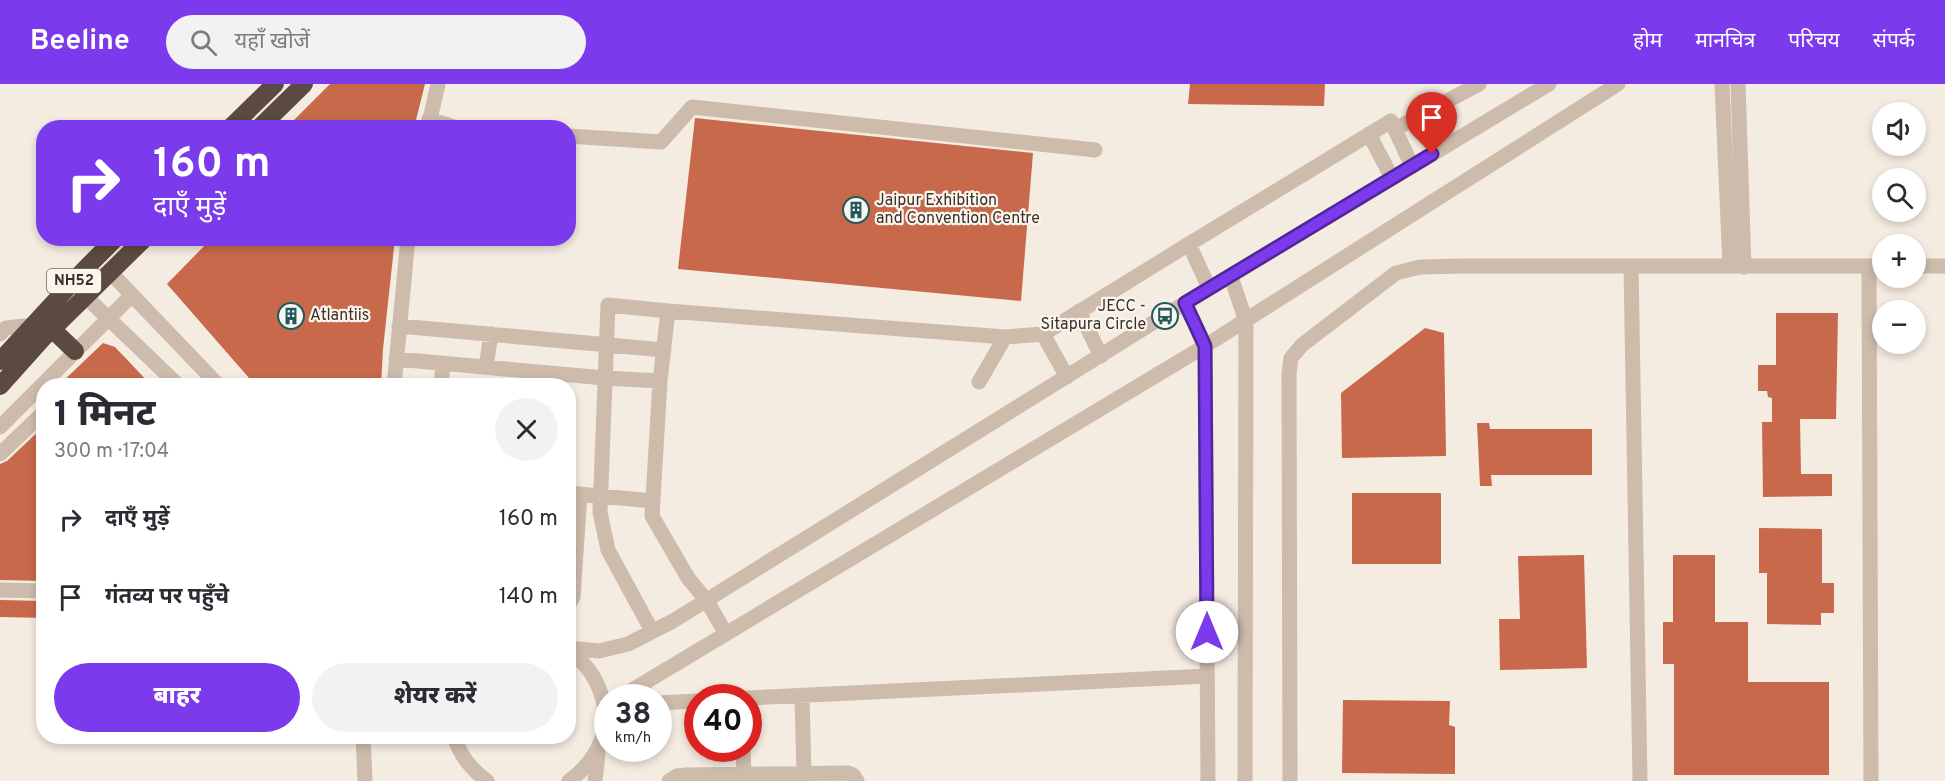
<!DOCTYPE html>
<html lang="hi">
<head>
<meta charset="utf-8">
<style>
	body { margin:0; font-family:Overpass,"Noto Sans Devanagari",sans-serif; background:#f2f2f3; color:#2b2b33; height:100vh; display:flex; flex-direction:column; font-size:22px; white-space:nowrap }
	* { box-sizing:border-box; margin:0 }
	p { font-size:20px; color:#7c7c81 }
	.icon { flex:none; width:33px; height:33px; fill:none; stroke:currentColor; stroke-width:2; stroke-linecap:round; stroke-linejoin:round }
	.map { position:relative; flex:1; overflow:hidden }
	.panel { position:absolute; left:36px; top:294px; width:540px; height:366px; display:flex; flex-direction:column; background:#fff; border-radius:24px; box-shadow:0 3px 9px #0003 }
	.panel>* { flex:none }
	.guide { position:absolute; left:36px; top:36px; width:540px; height:126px; border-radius:24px; box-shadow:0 3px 9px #0003; background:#7c3aed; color:#fff; overflow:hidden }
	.controls { position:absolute; left:1872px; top:18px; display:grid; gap:12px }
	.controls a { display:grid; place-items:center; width:54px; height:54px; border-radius:50%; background:#fff; box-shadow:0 3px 9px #0003; font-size:30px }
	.speed { position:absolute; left:594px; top:600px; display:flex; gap:12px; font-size:30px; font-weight:700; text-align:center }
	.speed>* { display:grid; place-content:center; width:78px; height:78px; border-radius:50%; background:#fff; box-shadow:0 3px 9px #0003; line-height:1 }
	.speed small { font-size:15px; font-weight:400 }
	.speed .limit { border:9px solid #d22; background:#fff; color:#111 }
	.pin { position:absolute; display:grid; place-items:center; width:51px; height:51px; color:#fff; margin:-62px -26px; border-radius:50% 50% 50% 0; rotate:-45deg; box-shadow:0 0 6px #0007 }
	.pin .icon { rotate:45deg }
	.me { position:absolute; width:66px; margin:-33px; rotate:0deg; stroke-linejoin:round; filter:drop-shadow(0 0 4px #0008) }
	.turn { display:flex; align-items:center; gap:21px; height:126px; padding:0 18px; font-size:27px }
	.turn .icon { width:78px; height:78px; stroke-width:2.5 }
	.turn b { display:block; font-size:42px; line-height:51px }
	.round { display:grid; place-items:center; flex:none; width:63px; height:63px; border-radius:32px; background:#f2f2f3 }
	.headline { display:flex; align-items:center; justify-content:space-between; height:102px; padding:0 18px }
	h1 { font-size:36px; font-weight:800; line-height:45px }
	.button { display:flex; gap:12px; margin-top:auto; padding:12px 18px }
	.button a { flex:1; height:69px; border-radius:36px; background:#7c3aed; color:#fff; font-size:24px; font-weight:800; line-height:69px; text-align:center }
	.button a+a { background:#f2f2f3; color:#2b2b33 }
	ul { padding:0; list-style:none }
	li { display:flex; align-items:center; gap:18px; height:78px; padding:0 18px }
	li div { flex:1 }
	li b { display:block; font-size:22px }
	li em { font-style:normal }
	header { display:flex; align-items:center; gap:36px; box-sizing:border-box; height:84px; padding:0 30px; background:#7c3aed; color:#fff }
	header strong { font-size:28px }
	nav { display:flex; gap:33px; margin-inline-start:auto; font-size:21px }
	.search { width:420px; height:54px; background:#f2f2f3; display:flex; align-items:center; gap:15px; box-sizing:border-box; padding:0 21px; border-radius:33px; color:#7c7c81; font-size:22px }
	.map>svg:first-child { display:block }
</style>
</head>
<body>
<header>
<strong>Beeline</strong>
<div class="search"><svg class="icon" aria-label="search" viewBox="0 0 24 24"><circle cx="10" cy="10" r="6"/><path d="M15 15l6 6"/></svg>यहाँ खोजें</div>
<nav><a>होम</a><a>मानचित्र</a><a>परिचय</a><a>संपर्क</a></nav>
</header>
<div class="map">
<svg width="1945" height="697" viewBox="0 0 1945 697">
	<rect width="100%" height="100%" fill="#f4ebe1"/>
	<path fill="#c8694b" d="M330,0H425L414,44H286Z
		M1190,0H1325L1324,22L1188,20Z
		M695,34L1033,69L1021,217L678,185Z
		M212,154H395L383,265L381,302H256L167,200Z
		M1776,229H1838L1836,335H1800L1801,390H1832V412L1763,413L1762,338H1772V314L1768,313L1767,307H1758V281H1776Z
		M1425,244L1444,249L1446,372L1342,374L1341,309Z
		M103,259L115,263L152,302H58Z
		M1477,339H1489L1490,345H1592V391H1491L1492,402H1480Z
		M44,342V497L0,496V380L7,377Z
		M1352,409H1441V480H1352Z
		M1759,444L1822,445V499H1834V529H1821V541L1767,540V489H1759Z
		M1584,471L1587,584L1500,586L1499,535H1520L1518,472Z
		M1673,471H1715V538H1748V598H1829V691H1674V580H1663V538H1673Z
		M0,516L44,517V534L0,533Z
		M1343,616L1450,617L1449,641L1455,643V690L1342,689Z"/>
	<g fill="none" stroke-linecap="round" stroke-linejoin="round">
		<path stroke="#cdbbac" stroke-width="15" d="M1722,0L1730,182H1882
			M1738,0L1744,183
			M429,35L457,44
			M428,44L438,0
			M1395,45L1479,0
			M1369,50L1392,94
			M568,52L661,58L692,23L1095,66
			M1631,182L1640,697
			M1869,182L1871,697
			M1916,182H1945
			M110,188L219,302
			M1231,193L1246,237L1245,697
			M1209,204L1189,160L1391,37L1412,82
			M85,212L179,302
			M1185,219L1205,262L1208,697
			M1079,227L1101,272
			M399,242L664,266
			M0,250L6,244L34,241
			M1043,250L1189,160
			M396,275L605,294L660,297
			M486,283L491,250
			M979,298L1005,253L1043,250L1067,293
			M394,302L408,154
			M441,302L443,279
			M0,343L132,211
			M0,370L44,328
			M568,409L653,417
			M0,506L44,507
			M568,522L573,513L580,410
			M652,547L608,466L600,428L608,221L668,227
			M726,550L707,517L688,494L652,432L660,297L668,227L1005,253
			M568,564L599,567L628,560L673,537L1180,222L1549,0
			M568,568C584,577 594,590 600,607C614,642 599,675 569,697
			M802,612L804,691
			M619,614L1205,262L1618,0
			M748,614L1207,592
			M658,619L698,617
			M363,652L365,697
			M454,652C460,672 471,685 487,697
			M743,664L744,690
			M595,697L598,669
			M669,697L677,692L686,691L848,689L853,691L857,697
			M1290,697L1289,289L1291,274L1302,261L1396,189L1420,183L1463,182H1730"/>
		<path stroke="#5c4a42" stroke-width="18" d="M230,44L275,0
			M259,44L304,0
			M52,245L75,267
			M0,277L84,186L116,154
			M0,302L43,254L145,154"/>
	</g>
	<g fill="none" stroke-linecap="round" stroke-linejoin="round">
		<defs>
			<path id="route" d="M1207,548L1205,262L1185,219L1432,70"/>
		</defs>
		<use href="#route" stroke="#51269a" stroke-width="15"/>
		<use href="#route" stroke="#7c3aed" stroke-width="10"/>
	</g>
	<defs>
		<symbol id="building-ring" viewBox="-11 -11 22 22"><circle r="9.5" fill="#fbf5ee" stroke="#1f5a5e" stroke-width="1.5"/><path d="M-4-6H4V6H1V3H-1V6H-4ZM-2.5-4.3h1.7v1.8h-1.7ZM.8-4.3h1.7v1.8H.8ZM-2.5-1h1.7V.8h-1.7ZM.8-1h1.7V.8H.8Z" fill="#1f5a5e"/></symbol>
		<symbol id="bus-ring" viewBox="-11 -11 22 22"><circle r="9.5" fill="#fbf5ee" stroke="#1f5a5e" stroke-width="1.5"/><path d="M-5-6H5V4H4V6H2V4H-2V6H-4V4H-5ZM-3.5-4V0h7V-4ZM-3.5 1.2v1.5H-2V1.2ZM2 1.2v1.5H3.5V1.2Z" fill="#1f5a5e"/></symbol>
	</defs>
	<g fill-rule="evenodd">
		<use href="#building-ring" x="841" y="111" width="30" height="30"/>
		<use href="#building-ring" x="276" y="217" width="30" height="30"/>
		<use href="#bus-ring" x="1150" y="217" width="30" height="30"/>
	</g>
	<g text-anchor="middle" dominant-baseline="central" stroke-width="4.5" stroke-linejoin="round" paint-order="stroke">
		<rect fill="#fbf5ee" stroke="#756b66" stroke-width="1.5" x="47" y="185" width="54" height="24" rx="4.5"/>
		<g font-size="15" font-weight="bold" fill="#3b302b">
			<text x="74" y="197">NH52</text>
		</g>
		<g font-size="16" fill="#3b302b" stroke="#fbf5ee" text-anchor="start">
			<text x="876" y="117">Jaipur Exhibition<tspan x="876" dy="18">and Convention Centre</tspan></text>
			<text x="1146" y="223" text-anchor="end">JECC -<tspan x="1146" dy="18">Sitapura Circle</tspan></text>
			<text x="310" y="232">Atlantiis</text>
		</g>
	</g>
</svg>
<div class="controls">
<a><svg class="icon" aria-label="sound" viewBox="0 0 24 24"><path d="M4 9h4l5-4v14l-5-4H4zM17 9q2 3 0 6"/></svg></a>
<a><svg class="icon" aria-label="search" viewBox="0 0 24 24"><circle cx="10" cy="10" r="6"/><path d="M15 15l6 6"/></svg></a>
<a>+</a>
<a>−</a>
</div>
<div class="speed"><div>38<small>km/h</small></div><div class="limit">40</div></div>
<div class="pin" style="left:1432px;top:70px;background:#d93025"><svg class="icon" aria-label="arrive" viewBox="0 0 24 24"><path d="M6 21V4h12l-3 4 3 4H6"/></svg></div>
<svg class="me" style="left:1207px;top:548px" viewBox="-20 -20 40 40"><circle r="19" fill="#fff"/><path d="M0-13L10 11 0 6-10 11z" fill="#7c3aed"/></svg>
<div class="guide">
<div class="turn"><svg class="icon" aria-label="right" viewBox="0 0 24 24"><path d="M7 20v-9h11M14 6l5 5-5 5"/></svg><div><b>160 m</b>दाएँ मुड़ें</div></div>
</div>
<section class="panel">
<div class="headline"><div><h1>1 मिनट</h1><p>300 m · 17:04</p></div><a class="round"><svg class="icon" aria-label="close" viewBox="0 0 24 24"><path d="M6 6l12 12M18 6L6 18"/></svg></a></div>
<ul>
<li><svg class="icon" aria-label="right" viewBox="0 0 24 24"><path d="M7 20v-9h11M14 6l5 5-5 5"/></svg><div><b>दाएँ मुड़ें</b></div><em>160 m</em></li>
<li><svg class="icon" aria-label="arrive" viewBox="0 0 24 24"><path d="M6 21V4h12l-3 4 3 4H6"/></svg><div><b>गंतव्य पर पहुँचे</b></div><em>140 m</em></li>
</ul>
<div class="button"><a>बाहर</a><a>शेयर करें</a></div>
</section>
</div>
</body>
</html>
